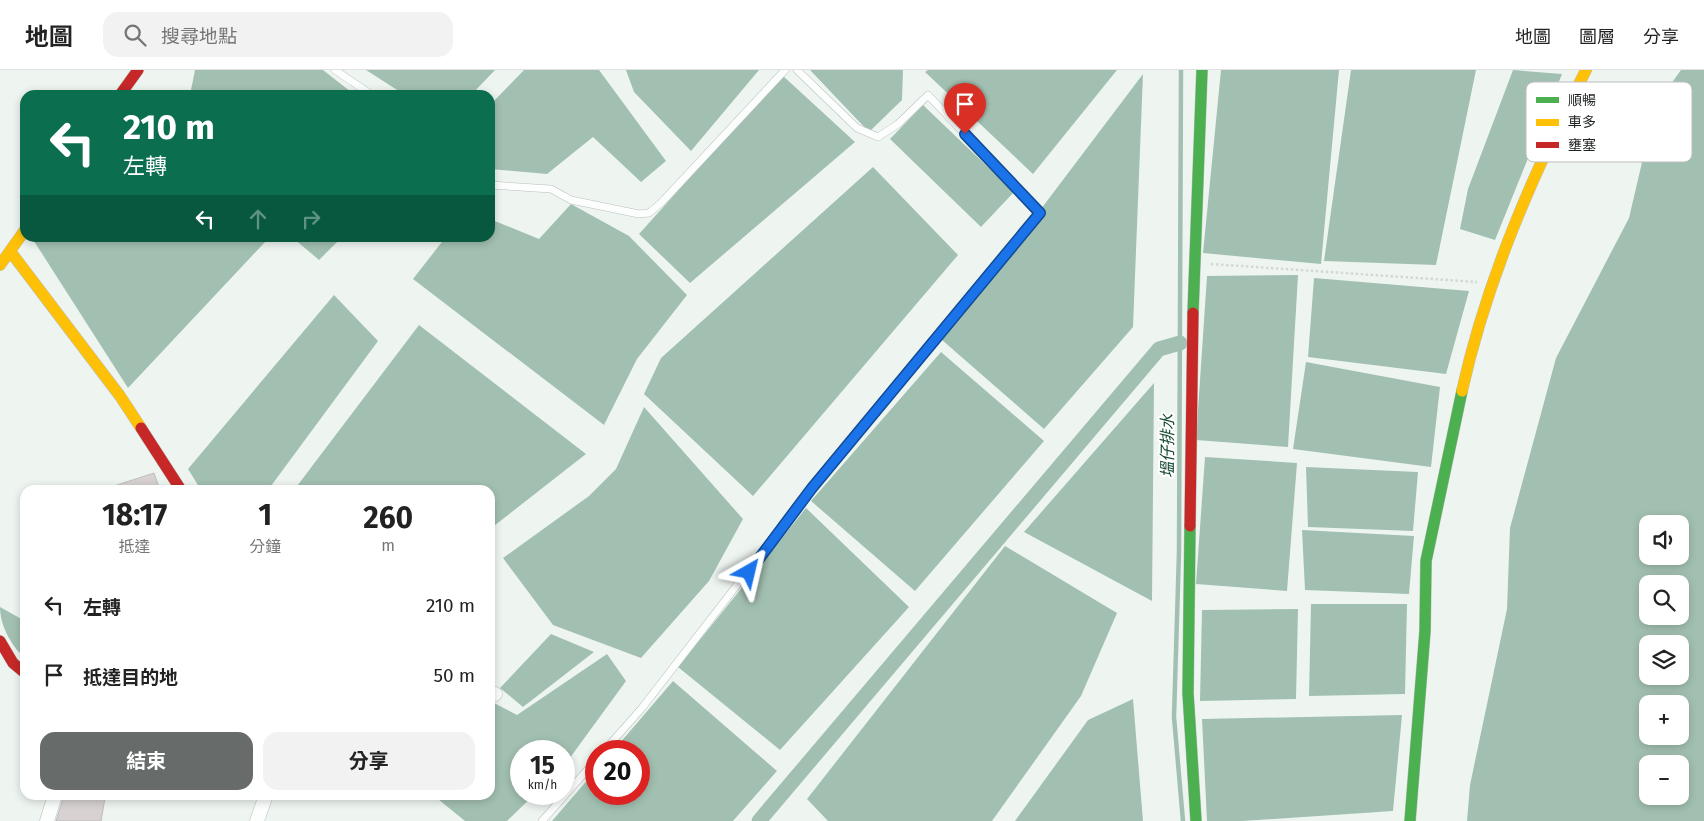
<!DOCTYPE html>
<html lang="zh-TW">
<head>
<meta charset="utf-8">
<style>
	body { margin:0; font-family:"Fira Sans","Noto Sans TC",sans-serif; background:#f2f2f2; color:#222; height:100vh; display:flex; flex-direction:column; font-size:19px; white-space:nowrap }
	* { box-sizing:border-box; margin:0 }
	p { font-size:16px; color:#767676 }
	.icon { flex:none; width:28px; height:28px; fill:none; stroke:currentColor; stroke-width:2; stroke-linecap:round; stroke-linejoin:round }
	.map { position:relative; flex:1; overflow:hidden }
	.sheet { position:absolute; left:20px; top:415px; width:475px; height:315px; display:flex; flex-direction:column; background:#fff; border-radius:15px; box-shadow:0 2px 8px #0003 }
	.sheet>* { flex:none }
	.hud { position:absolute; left:20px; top:20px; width:475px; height:152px; border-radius:15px; box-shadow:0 2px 8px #0003; background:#0b6e4f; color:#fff; overflow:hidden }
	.controls { position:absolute; left:1639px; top:445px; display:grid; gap:10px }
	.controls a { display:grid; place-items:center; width:50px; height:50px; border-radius:10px; background:#fff; box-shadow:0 2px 8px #0003; font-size:25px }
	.speed { position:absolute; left:510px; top:670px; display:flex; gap:10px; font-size:25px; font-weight:700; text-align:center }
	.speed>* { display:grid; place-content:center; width:65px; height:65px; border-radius:50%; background:#fff; box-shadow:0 2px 8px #0003; line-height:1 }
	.speed small { font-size:12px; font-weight:400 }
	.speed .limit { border:8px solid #d22; background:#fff; color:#111 }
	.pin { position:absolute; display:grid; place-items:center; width:42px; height:42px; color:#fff; margin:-51px -21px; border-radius:50% 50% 50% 0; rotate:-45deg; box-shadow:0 0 5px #0007 }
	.pin .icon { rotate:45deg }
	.me { position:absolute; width:55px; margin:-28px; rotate:37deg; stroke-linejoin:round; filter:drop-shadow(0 0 4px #0008) }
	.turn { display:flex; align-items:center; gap:18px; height:105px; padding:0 20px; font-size:22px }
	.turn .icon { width:65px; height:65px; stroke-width:2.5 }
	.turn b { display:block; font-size:35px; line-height:42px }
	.lanes { display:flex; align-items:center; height:48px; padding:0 20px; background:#0003; justify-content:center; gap:25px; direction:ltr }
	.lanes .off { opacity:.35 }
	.eta { display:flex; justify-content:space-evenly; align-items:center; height:85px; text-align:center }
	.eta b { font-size:30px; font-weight:700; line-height:35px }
	.action { display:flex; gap:10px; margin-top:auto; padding:10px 20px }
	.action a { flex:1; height:58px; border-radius:15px; background:#676c6a; color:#fff; font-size:20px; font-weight:700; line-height:58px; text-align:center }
	.action a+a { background:#f2f2f2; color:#222 }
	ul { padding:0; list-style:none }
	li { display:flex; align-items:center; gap:15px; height:70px; padding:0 20px }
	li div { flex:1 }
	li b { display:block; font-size:19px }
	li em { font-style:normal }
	header { display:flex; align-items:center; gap:30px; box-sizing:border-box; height:70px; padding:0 25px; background:#fff; border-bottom:1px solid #e0e0e0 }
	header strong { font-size:24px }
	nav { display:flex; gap:28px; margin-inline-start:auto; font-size:18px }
	.search { width:350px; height:45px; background:#f2f2f2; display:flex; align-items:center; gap:12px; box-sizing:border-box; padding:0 18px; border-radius:15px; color:#767676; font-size:19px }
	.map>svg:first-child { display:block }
</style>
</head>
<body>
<header>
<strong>地圖</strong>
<div class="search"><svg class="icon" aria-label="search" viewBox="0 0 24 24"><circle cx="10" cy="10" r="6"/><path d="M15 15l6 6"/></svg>搜尋地點</div>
<nav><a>地圖</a><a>圖層</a><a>分享</a></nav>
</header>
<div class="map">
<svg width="1704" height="751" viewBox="0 0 1704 751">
	<rect width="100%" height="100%" fill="#eef5f1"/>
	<path fill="#a2c0b1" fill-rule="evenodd" d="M195,0H323L355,25H190Z
		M366,0H495L471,25H405Z
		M524,0H599L666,91L641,112L593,67L547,104L490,99V35Z
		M626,0H759L691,81L634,22Z
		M810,0H903L902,30L869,62Z
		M928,0H1117L1033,104L925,2Z
		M1221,0H1339L1321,194L1203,183Z
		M1351,0H1476L1436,195L1324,191Z
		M1513,0L1562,4L1495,170L1460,159L1468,119Z
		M1681,0H1704V751H1467L1470,715L1507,539L1510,458L1556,288L1629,148L1647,71L1668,18ZM1648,454H1680V486H1648ZM1648,514H1680V546H1648ZM1648,574H1680V606H1648ZM1648,634H1680V666H1648ZM1648,694H1680V726H1648Z
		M1143,4L1133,257L1044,359L942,270Z
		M782,5L855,72L690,213L639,164Z
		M923,35L1014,122L981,157L890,69Z
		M873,97L958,185L753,426L644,324L661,288Z
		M571,134L629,166L687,225L637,289L604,355L413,209L445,168H490V149L539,169Z
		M32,168H261L265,172L128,318Z
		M293,168H341L319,190Z
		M1298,205L1288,377L1196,370L1207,206Z
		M1314,208L1469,221L1446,304L1308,287Z
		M334,225L378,271L268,420H201L188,399Z
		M419,255L586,384L490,459V420H294Z
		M941,282L1044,371L915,521L811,431Z
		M1306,292L1440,317L1431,397L1293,379Z
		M1154,313L1152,531L1024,462Z
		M644,337L743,449L709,511L641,588L553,555L503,488L589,426L616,399Z
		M1205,387L1297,393L1287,521L1196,514Z
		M1306,397L1418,402L1413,461L1308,457Z
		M806,438L909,537L780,680L678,597Z
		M1302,460L1414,466L1409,524L1305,520Z
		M1005,476L1117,543L1081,626L992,751H828L807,729Z
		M1311,534H1407L1405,624L1309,626Z
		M0,537L25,551V588C11,576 0,555 0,537Z
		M1298,539L1296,629L1200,631L1202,540Z
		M551,564L594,582L523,637L500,618Z
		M607,584L626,611L564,696V681H521V724H535L507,751H465L433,725H490V639L494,633L517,645Z
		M673,611L777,701L733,751H552L596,700V724H639V681H613Z
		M1133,629L1143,751H1015L1088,650Z
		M1402,645L1393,741L1242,751H1207L1202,649Z"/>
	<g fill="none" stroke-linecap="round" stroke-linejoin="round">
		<path stroke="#a2c0b1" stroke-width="4.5" d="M1181,0L1179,482L1174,647L1183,751"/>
		<path stroke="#a2c0b1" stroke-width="15" d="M759,751L1159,279L1180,273"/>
	</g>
	<path fill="#d7d2d1" stroke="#bcbdbc" d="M154,403L160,420H109L108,418Z
		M105,728L101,751H56L63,729Z"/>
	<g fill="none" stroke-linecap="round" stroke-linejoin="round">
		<defs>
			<path id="lane" d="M335,0L372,25
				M490,115L551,119L571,130L639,144L649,143L661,133L785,0
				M604,681L642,638L812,418L1040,143L928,25L898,54L878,67L857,58L797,0
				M542,751L596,690"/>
			<path id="street" d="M490,622L495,624
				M47,751L55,725
				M257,751L266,725"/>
			<path id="fast" d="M1193,243L1202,0
				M1190,456L1188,623L1196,751
				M1410,751L1425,561L1426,491L1462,321"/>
			<path id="slow" d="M10,181L120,326L141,358
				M0,195L25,160
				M1462,321C1487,208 1534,102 1586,0"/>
			<path id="jam" d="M120,25L138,0
				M141,358L181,420
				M1190,456L1193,243
				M0,571L13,593L25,603"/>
		</defs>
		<use href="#lane" stroke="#babfbc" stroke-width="8"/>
		<use href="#street" stroke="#babfbc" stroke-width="15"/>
		<use href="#fast" stroke="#babfbc" stroke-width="12"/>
		<use href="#slow" stroke="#babfbc" stroke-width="12"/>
		<use href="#jam" stroke="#babfbc" stroke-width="12"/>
		<path stroke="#d4d7d6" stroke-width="2.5" stroke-dasharray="2.5 2.5" stroke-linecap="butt" d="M1211,194L1477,212"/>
		<use href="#lane" stroke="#fcfefd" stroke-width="7"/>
		<use href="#street" stroke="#fcfefd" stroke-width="14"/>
		<use href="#fast" stroke="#4caf50" stroke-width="11"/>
		<use href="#slow" stroke="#ffc107" stroke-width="11"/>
		<use href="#jam" stroke="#c62828" stroke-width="11"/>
	</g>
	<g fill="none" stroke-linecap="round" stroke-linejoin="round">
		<defs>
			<path id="route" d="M749,502L812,418L1040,143L965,64"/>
		</defs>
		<use href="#route" stroke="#114b97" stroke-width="12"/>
		<use href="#route" stroke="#1a73e8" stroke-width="9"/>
	</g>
	<g text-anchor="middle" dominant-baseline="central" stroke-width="4" stroke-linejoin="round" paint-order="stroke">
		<g font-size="16" font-style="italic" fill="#144834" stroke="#fff">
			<text transform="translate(1167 376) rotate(-90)">塭仔排水</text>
		</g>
	</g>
	<rect x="1526" y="12" width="166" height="80" rx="8" fill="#fff" stroke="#bcbdbc" stroke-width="1"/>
	<rect x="1536" y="27" width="23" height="6" fill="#4caf50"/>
	<rect x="1536" y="49" width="23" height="7" fill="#ffc107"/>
	<rect x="1536" y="72" width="23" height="6" fill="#c62828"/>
	<g font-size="14" fill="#1e2321">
		<text x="1568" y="35">順暢</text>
		<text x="1568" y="57">車多</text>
		<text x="1568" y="80">壅塞</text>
	</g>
</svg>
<div class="controls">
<a><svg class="icon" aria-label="sound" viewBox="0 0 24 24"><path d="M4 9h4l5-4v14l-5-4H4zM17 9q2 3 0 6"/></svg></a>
<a><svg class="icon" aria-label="search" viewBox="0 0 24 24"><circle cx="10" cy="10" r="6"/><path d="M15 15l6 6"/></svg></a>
<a><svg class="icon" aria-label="layers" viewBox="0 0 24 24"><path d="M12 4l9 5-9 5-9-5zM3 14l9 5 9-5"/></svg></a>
<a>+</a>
<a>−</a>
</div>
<div class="speed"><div>15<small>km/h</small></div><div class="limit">20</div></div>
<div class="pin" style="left:965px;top:64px;background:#d93025"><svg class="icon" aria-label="arrive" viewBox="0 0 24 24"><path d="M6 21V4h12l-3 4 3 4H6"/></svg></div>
<svg class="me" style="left:749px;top:502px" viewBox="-20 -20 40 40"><path d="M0-17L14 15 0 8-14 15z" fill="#1a73e8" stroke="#fff" stroke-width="4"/></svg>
<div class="hud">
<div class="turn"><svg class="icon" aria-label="left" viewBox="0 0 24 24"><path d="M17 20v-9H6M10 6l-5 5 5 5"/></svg><div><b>210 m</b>左轉</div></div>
<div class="lanes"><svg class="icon" aria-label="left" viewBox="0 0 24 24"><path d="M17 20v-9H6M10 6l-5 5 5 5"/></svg><svg class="icon off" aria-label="ahead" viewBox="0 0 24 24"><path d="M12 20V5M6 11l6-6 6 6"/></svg><svg class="icon off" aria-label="right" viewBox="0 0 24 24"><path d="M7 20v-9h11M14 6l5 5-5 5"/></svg></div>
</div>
<section class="sheet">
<div class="eta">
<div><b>18:17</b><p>抵達</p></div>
<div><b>1</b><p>分鐘</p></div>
<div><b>260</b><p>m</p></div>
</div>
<ul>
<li><svg class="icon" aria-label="left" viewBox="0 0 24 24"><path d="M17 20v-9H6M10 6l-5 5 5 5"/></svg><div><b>左轉</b></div><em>210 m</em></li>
<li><svg class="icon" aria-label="arrive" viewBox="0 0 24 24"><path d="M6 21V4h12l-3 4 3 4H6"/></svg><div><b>抵達目的地</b></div><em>50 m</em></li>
</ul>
<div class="action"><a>結束</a><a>分享</a></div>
</section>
</div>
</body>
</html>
